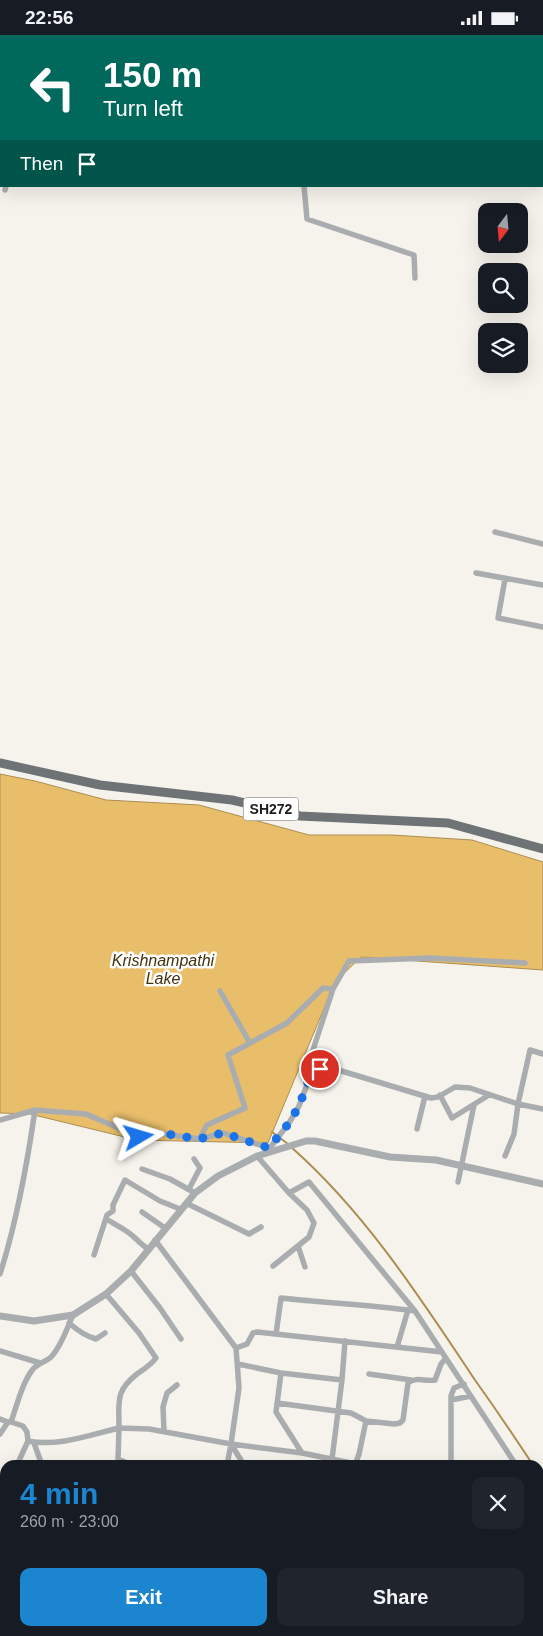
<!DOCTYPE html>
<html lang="en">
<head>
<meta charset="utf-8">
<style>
	body { margin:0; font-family:Helvetica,sans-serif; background:#20242c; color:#f1f3f6; height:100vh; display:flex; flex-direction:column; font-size:19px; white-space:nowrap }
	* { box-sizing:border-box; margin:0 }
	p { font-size:16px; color:#9ea1a6 }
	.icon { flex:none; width:28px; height:28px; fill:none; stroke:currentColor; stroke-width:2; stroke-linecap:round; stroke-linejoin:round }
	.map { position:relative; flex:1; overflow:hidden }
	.side { position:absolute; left:0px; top:1425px; width:544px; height:176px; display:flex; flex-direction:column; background:#171b24; border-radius:15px 15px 0 0; box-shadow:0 5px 20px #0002 }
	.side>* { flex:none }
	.hud { position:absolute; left:0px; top:0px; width:544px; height:152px; box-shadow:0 5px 20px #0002; background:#00695c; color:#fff; overflow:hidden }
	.needle { width:32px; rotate:196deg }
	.tools { position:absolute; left:478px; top:168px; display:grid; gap:10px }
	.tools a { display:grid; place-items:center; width:50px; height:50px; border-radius:10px; background:#171b24; box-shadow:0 5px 20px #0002; font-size:25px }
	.pin { position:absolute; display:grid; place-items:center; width:42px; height:42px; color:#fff; margin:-21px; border:2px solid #fff; border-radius:50%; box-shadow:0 1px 5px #0007 }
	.me { position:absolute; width:55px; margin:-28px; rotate:83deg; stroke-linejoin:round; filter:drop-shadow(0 0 4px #0008) }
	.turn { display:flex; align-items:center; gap:18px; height:105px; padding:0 20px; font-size:22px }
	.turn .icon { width:65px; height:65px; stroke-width:2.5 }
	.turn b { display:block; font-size:35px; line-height:42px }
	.then { display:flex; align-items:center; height:48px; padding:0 20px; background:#0003; gap:10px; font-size:19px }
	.round { display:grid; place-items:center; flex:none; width:52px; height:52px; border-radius:10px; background:#20242c }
	.summary { display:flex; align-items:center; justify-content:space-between; height:85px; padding:0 20px }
	h1 { font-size:30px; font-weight:700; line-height:38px; color:#1b85cf }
	.cta { display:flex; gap:10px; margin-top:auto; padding:10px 20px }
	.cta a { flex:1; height:58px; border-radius:10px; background:#1b85cf; color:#fff; font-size:20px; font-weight:700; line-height:58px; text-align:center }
	.cta a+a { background:#20242c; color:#f1f3f6 }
	.status { display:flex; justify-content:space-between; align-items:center; height:35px; padding:0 25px; background:#171b24; direction:ltr }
	.status svg { height:14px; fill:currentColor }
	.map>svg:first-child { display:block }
</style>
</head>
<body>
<div class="status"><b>22:56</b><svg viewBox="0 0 49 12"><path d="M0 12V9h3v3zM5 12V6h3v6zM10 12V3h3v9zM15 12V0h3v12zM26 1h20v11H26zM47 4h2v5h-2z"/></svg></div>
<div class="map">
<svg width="543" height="1601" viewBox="0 0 543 1601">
	<rect width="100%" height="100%" fill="#f6f3ec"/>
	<path fill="#e9be6b" stroke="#ac8d52" d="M0,739L35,746L106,765L199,770L309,800H392L472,805L543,827V935L361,922L335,947L268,1108L137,1105L30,1079L0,1078Z"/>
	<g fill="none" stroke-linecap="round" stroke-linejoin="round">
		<path stroke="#ac8d52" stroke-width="2" d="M272,1097L288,1109
			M291,1112C365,1177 421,1264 475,1345C495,1373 514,1401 533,1430
			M539,1440L543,1447"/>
		<path stroke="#aaadaf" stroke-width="5.5" d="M66,1V0
			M126,1V0
			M329,1V0
			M304,151L307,184L414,220L415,243
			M5,155L6,151
			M495,497L543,509
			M476,538L543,550
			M505,544L498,583L543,592
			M220,956L250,1008
			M320,1034L313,1015L333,954L349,926L430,923L525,928
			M440,1060L452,1083L489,1060
			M0,1085L35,1075L86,1079L139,1102L159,1098L199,1104L223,1098L269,1113
			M417,1094L425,1061
			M199,1104L207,1090L245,1073L228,1020L287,988L323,953L333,954
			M266,1118L289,1088L299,1071L311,1039L323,1033L335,1034L431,1063L438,1062L455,1052L470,1053L518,1069L543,1074
			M257,1121L289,1158L309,1147L415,1276L516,1430
			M505,1121L514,1099L518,1069L530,1015L543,1019
			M142,1134L170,1144L195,1158
			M458,1147L474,1070
			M189,1154L200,1133L194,1124
			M186,1168L249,1199L261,1192
			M142,1177L165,1193
			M106,1184C116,1190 127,1195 135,1203C140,1207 142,1211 149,1214
			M298,1211L305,1232
			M94,1220L107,1180L113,1176V1170L125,1145L160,1166L180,1174
			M273,1231L309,1202L314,1188L307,1175L289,1158
			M131,1236L160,1273L181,1304
			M0,1239C17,1186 27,1130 35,1075
			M106,1259L139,1298L156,1323C151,1330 144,1334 137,1339C115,1356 119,1367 119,1393L149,1394L231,1409L239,1353L236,1313L155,1205
			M73,1280C67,1293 62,1310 52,1321C47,1327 39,1327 33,1334C22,1348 17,1370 11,1387L23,1391L27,1397L28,1406C58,1412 90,1400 119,1393L118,1424L132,1430
			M69,1288C77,1295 85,1301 96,1304L105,1298
			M276,1299L281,1263C326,1268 371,1270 415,1276
			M397,1312L408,1275
			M236,1313L247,1309L253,1298L257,1297L442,1317
			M0,1316L40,1328
			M238,1329L281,1338L342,1345
			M281,1338L276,1377L302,1418L356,1429
			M369,1339L411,1345
			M451,1365L471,1361
			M277,1368L351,1378L366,1386L394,1389L400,1388L403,1385L408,1348C416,1341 426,1347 435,1345L441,1329L446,1323
			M0,1384L8,1387
			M164,1396L163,1372L167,1358L177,1350
			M0,1399L8,1387H11
			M34,1408L42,1430
			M231,1409L302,1418
			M332,1424L342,1345L345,1306
			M17,1430L28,1406
			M227,1430L231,1409L244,1430
			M355,1430L359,1419L366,1386
			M451,1430V1361L454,1353L464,1349
			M539,1465L543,1472
			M539,1481L543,1482
			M0,1495L5,1457
			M539,1514L543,1515
			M0,1585L5,1586
			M52,1596L74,1601
			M423,1596L426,1601
			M466,1596L505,1601
			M96,1601L97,1596
			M139,1601L140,1596
			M251,1601V1596
			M293,1601V1596
			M336,1601L337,1596
			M403,1601L411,1596"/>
		<path stroke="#aaadaf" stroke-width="7" d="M0,1281L34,1286L73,1280L106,1259L131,1236L195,1158L218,1141L257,1121L306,1106H315L390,1122L436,1125L543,1149"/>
		<path stroke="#6e7376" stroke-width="9" d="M0,728L100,750L232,765L300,781L448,788L543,814"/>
	</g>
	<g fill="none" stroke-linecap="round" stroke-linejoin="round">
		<path stroke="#1a73e8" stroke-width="9" stroke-dasharray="0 16.2" d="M139,1102L160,1098L199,1104L223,1098L269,1113L289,1088L299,1071L311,1039L320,1034"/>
	</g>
	<g text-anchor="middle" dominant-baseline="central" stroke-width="5" stroke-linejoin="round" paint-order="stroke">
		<rect fill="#fff" stroke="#605f5d" stroke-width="1" x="243.5" y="762.5" width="55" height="23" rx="4"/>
		<g font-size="14" font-weight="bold" fill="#1c1b18">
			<text x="271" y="774">SH272</text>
		</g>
		<g font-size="16" font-style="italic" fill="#43320d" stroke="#fff">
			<text x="163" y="925">Krishnampathi<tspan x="163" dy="18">Lake</tspan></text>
		</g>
	</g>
</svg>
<div class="tools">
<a><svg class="needle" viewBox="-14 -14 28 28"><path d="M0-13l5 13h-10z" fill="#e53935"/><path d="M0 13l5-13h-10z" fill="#9ea1a6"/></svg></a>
<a><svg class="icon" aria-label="search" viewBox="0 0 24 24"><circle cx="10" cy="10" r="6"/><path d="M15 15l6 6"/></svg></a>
<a><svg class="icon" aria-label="layers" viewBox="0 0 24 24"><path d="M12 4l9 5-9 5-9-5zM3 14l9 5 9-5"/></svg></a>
</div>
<div class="pin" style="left:320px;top:1034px;background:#d93025"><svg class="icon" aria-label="arrive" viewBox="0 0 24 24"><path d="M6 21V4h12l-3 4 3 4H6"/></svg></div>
<svg class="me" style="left:139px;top:1102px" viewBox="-20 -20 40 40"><path d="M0-17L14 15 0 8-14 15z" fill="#1a73e8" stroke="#fff" stroke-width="4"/></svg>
<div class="hud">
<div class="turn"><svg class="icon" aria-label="left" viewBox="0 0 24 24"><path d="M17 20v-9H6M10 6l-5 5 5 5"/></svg><div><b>150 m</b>Turn left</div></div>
<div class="then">Then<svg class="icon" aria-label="arrive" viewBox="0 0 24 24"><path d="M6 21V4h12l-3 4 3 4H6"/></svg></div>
</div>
<section class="side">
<div class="summary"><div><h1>4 min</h1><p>260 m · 23:00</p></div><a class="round"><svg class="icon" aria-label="close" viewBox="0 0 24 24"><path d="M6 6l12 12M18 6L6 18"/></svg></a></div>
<div class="cta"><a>Exit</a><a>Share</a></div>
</section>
</div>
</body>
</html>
